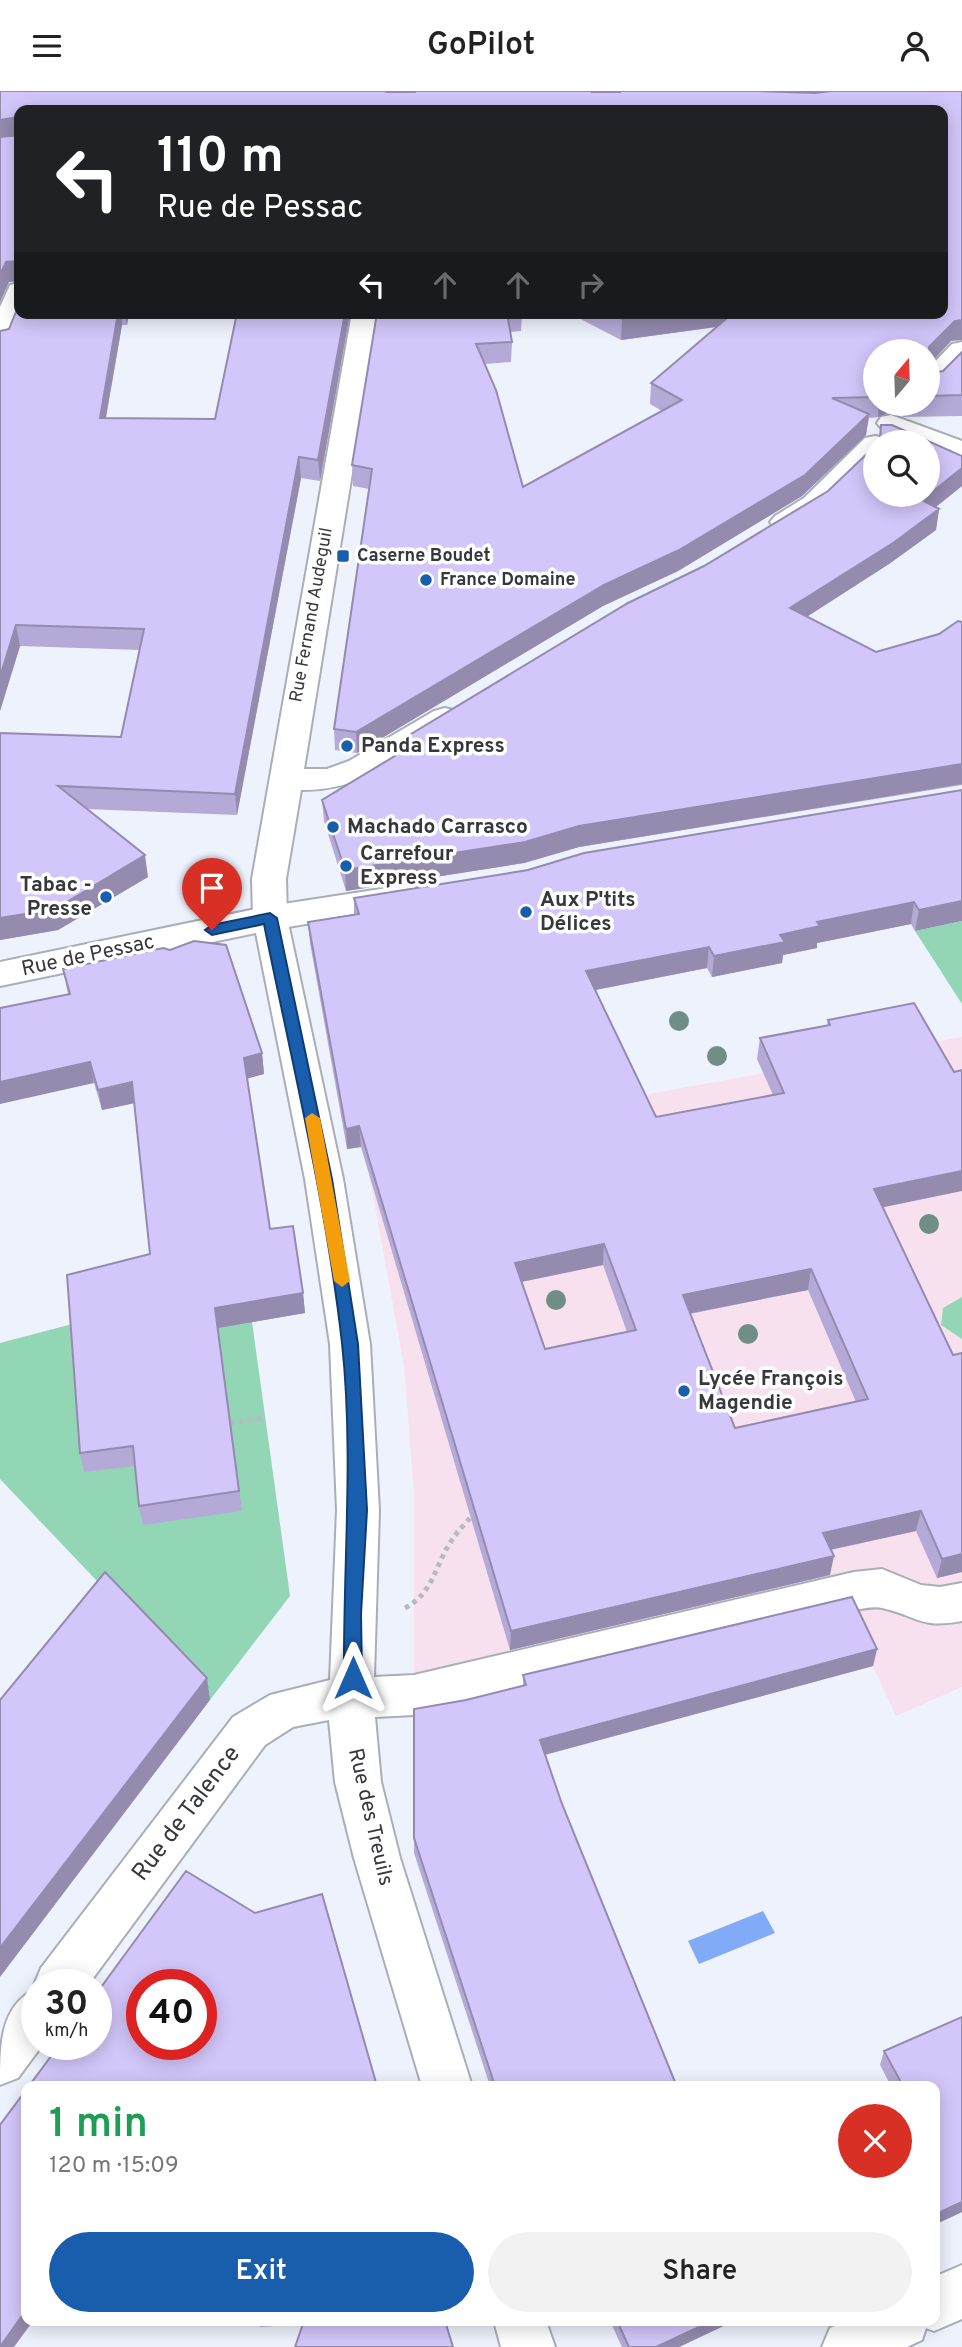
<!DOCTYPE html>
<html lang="en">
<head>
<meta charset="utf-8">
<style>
	body { margin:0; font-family:Overpass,sans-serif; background:#f2f2f2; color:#222; height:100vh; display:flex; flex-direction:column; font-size:26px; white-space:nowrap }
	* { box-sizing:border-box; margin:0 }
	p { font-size:23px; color:#767676 }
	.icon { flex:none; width:38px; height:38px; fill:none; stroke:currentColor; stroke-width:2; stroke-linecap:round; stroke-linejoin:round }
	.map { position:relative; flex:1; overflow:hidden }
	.sheet { position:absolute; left:21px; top:1990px; width:919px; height:245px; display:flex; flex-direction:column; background:#fff; border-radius:14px; box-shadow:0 4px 18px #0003 }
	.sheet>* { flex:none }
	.guide { position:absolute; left:14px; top:14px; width:934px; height:214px; border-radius:14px; box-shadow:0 4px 18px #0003; background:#202124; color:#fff; overflow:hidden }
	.needle { width:46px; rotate:19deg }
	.controls { position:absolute; left:863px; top:248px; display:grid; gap:14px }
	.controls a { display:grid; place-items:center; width:77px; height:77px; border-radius:50%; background:#fff; box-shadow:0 4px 18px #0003; font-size:35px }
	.speed { position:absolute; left:21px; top:1878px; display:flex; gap:14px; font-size:35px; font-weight:700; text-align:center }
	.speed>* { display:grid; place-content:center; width:91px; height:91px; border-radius:50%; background:#fff; box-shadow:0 4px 18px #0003; line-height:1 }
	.speed small { font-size:18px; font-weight:400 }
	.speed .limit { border:10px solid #d22; background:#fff; color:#111 }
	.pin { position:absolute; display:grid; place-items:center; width:60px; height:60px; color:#fff; margin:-72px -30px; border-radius:50% 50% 50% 0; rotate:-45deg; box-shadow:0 0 7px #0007 }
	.pin .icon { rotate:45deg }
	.me { position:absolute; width:77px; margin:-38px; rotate:0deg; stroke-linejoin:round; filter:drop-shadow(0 0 5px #0008) }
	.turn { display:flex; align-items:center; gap:24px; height:147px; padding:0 28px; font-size:32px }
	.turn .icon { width:91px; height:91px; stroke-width:2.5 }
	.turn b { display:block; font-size:49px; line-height:60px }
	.lanes { display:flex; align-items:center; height:66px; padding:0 28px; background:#0003; justify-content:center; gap:35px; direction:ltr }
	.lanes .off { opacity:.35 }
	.round { display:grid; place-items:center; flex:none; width:74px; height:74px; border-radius:37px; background:#f2f2f2 }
	.overview { display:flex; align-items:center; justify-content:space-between; height:119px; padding:0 28px }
	h1 { font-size:42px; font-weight:600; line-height:52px; color:#1e9e55 }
	.cta { display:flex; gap:14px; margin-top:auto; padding:14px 28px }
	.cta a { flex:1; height:80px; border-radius:42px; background:#195dad; color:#fff; font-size:28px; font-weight:600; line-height:80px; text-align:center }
	.cta a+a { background:#f2f2f2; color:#222 }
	header { display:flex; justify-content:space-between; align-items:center; height:91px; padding:0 28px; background:#fff; font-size:32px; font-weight:600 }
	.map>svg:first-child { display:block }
</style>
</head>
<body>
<header><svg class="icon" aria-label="menu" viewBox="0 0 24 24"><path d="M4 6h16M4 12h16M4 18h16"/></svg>GoPilot<svg class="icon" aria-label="person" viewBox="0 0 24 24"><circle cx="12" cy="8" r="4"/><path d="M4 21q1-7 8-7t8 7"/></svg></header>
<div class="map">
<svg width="962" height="2256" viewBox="0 0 962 2256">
	<rect width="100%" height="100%" fill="#eef2fc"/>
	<path fill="#f8e1ee" d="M962,946V1596L896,1625L851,1529L414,1604V1405L408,1324L404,1275L364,1055Z"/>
	<path fill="#93d6b6" d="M962,830V913L915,840Z
		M962,1206V1248L941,1234L943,1217Z
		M99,1226L252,1231L290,1505L210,1609L0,1388V1252Z"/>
	<path fill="#81abf7" d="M763,1820L775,1842L699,1873L688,1850Z"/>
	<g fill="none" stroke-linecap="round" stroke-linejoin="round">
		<defs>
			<path id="minor" d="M19,192V222H24L10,258L0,260V216L10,194Z
				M352,222H378L304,678H327L349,670L434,620L445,617L456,620L461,627L456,634C404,665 363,700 301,699L286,788L287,827L343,1088L370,1253L379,1419L374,1586L414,1584L854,1481L882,1478L921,1494L940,1496L962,1492V1530C919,1538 918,1525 882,1517C874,1515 862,1518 854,1519L414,1624L375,1626L381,1691L400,1767L472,1995H422L354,1767L335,1691L329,1629L293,1636L265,1654L88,1894H37V1953H43L18,1987L0,1994C0,1954 0,1916 35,1898L34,1894L41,1877L233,1626L270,1604L330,1589L337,1419L330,1253L305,1088L253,827L252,788Z
				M962,251V274L938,299L928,301V278L952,253Z
				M891,324L962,350V369L928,356V352C912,352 886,345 877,332L881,326Z
				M875,345L885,347L888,352H875V369C852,392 809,446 775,437L770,431L775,425L804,407L865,347Z
				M962,2174V2228L934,2240L926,2237L922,2249L907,2256H822L830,2237L846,2230H934V2186Z
				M494,2230H546L555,2256H501Z"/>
			<path id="major" d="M407,794L419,798L424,806L419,814L270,839L0,895V871L270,815Z"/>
		</defs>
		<use href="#minor" stroke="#aaaeb8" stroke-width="4"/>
		<use href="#major" stroke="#aaaeb8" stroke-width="4"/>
		<path stroke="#b7bac2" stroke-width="5" stroke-dasharray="4.5 4.5" stroke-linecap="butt" d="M230,1332L265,1327
			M405,1517C434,1502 435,1473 452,1449C457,1441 464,1434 470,1427"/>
		<use href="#minor" fill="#fff" fill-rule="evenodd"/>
		<use href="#major" fill="#fff" fill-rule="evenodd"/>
	</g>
	<g fill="#718d88">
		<circle cx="679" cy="930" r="10"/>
		<circle cx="717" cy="965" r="10"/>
		<circle cx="929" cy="1133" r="10"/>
		<circle cx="556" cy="1209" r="10"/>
		<circle cx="748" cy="1243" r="10"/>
	</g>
	<path fill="#b5aad7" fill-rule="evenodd" d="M0,0L592,1H619V0H962L951,250L929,273L930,282L943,280L962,261V325L904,326L890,321L878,326L869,327L866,344L802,405L678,480L603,515L357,662L335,659L334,638L369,398L353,395L352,374L377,222H522L521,240L510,241L512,251L511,271L485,273L523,396L662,320L650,313L651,292L717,236L621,249L569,222H943L19,19V190L9,191ZM875,261H928V313H875Z
		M19,222H129L127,234H122L106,327L215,328L237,222H350L320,390L301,387L237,724L86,718L148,786L58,839L0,849V642L121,646L140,559L20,555L0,620L9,238Z
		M881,334L962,395L936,416L939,418L936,439L889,473L807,525L876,561L939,543L962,531V694L579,756L524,772L346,800L324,730L322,709L401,661V649L704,475L828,400L878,352Z
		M962,700L915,840L911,833L817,852V857L783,864L782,872L712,886L707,877L595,899L656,1026L773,1004L757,968L760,947L827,934L828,929L914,912L883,1116L962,1481L937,1487L916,1440L831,1459L830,1484L510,1559L361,1056L347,1058L310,852L308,831L354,823V807L528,779ZM603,1174L627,1241L545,1258L522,1191ZM808,1199L856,1311L735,1337L690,1223Z
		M63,878L262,962L264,983L247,987L270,1138L303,1202L305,1222L218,1237L242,1420L143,1434L139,1415L135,1375L84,1381L80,1362L150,1163L134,1012L102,1019L68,903Z
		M877,1558L873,1575L545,1664L562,1713L675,1995H490L414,1762V1747L523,1594V1584Z
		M962,1926V2121L934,2134V1995H891L880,1974L884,1960Z
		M258,2230H445L303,2233L260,2236Z
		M610,2230H734L679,2256H622Z"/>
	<path fill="#948baf" d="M744,0H833L756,9Z
		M18,26L19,46L0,49V29Z
		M18,170L19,190L9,191L0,211V184L6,171Z
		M118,222H121L122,234L102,348L100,327Z
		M125,222H129L127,234Z
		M345,222H350L320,390L318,369Z
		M667,222H745L744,232L621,249L622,228Z
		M962,229V249L951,250L928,275L929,256L955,230Z
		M879,313H892L890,321L878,326Z
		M869,323L866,344L802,405L678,480L603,515L357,662L356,641Z
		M299,366L301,387L237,724L235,703Z
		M962,377V395L918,430L922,409Z
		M939,418L936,439L889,473L788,538L790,517Z
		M16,534L20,555L0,620V586Z
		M962,673V693L579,756L524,772L346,800L345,779L579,735Z
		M145,764L148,786L58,839L0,849V827Z
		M962,810V830L915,840L919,819Z
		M914,811L911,833L817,852V857L783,864L782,872L712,886L714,865L817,831Z
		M709,856L707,877L585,901L586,880Z
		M262,962L264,983L246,988L244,967Z
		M90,971L94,992L0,1013V991Z
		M132,991L135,1012L102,1019L98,999Z
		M359,1035L361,1056L347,1058L346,1038Z
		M962,1080V1100L870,1119L874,1098Z
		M604,1153L603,1174L515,1192V1172Z
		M811,1178L808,1199L681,1224L683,1204Z
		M303,1202L305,1222L218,1237L242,1420L215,1217Z
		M921,1420L916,1440L819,1461L823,1442Z
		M962,1463V1481L937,1487L942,1468Z
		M834,1465L830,1484L510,1559L511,1540Z
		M877,1558L873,1575L540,1665V1649Z
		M207,1587L210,1609L0,1886V1857Z
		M962,2111V2121L934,2134V2124Z
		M26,2219V2230H33L14,2256H0Z
		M712,2230H734L679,2256H656Z"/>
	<path fill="#d3c6fa" stroke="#948baf" stroke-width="2" fill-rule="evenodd" d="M0,0H388L387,1H415L416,0H592V1H620V0H757L815,2L831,0H962V229L955,230L929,256L930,282L943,280L962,261V304L928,305V261H875V306L832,307L869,323L805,384L679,459L604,494L356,641L334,638L372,378L352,374L377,222H507L512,251L476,253L496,299L523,396L682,309L651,292L733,222H943V19H19V179L18,170L6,171L0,184V46L18,44V26L0,29Z
		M19,213V222H118L100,327L215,328L237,222H345L318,369L299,366L235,703L58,695L145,764L55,818L0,827V642L121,646L144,538L16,534L0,586V240L9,238Z
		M610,222H667L622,228Z
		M881,334H892L962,365V377L922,409L939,418L893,452L790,517L876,561L939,543L958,530L962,531V673L579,735L525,751L345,779L322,709L418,651L401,649L628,512L704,475L828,400L875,355V404H928V352H878L880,350Z
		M962,699V810L919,819L914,811L817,831L820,835L780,844L785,851L714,865L709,856L586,880L656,1026L784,1002L760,947L830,934L828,929L914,912L954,981L962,979V1080L874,1098L953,1264L962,1262V1463L942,1468L921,1420L823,1442L834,1465L511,1540L359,1035L346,1038L308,831L359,823L354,807L528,779L584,762ZM604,1153L636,1239L545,1258L515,1172ZM811,1178L868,1308L735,1337L683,1204Z
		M194,850L226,854L262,962L244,967L270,1138L293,1135L303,1202L215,1217L239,1400L139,1415L133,1355L80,1362L67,1184L150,1163L132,991L98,999L90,971L0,991V917L70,903L63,878L163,857L170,859Z
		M105,1481L207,1587L0,1857V1609Z
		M852,1506L877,1558L540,1649L562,1713L675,1991L672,1992L673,1995H495L414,1747V1618L466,1609L526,1594L523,1584Z
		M186,1780L255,1822L322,1803L377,1995H29L60,1953H96V1903ZM142,1894H201V1953H142Z
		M962,1926V2111L934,2124V1995H903L884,1960Z
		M26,1999V2219L0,2256V2034Z
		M304,2230H445L453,2256H295Z
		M617,2230H712L656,2256H629Z"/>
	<path fill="#195dad" stroke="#103c70" stroke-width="2" d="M270,822L277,827L332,1088L358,1253L367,1419L361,1523L362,1587L359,1592L353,1595L346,1592L344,1587C343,1475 354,1363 342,1252C326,1111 292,972 264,833L212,844L205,839L212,834Z"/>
	<path fill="#f59e0b" d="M312,1022L320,1027L350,1190L342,1196L334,1190L305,1027Z"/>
	<g fill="#195dad" stroke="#fff" stroke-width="2.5">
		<rect x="336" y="458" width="14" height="14" rx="3.5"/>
		<circle cx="426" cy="489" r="7"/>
		<circle cx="347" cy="655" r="7"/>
		<circle cx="333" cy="736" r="7"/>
		<circle cx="346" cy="775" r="7"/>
		<circle cx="106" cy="806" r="7"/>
		<circle cx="526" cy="821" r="7"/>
		<circle cx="684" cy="1300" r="7"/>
	</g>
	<g text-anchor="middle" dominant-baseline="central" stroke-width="7" stroke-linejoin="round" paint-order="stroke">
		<g font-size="18" font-weight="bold" fill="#36383c" stroke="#fff" text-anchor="start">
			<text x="357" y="465">Caserne Boudet</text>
			<text x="440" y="489">France Domaine</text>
		</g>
		<g font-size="18" fill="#36383c" stroke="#fff">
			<text transform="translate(312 524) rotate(-80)">Rue Fernand Audeguil</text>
		</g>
		<g font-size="21" font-weight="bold" fill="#36383c" stroke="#fff" text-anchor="start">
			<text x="361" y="655">Panda Express</text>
			<text x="347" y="736">Machado Carrasco</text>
			<text x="360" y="763">Carrefour<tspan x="360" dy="24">Express</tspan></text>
			<text x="92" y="794" text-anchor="end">Tabac -<tspan x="92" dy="24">Presse</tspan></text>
			<text x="540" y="809">Aux P'tits<tspan x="540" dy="24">Délices</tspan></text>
			<text x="698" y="1288">Lycée François<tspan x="698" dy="24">Magendie</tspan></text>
		</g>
		<g font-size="21" fill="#36383c" stroke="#fff">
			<text transform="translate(88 865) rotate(-12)">Rue de Pessac</text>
			<text transform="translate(370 1726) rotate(77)">Rue des Treuils</text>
		</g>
		<g font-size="24" fill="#36383c" stroke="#fff">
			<text transform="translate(187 1723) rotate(-53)">Rue de Talence</text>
		</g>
	</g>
</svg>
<div class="controls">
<a><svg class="needle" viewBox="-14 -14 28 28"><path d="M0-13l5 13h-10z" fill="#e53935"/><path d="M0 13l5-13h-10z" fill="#767676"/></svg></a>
<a><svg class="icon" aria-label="search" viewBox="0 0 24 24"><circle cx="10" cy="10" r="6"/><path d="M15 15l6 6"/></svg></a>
</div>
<div class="speed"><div>30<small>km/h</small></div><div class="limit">40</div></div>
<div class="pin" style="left:212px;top:839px;background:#d93025"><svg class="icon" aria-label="arrive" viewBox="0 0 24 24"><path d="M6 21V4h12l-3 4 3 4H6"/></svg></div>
<svg class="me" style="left:353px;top:1587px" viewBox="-20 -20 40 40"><path d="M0-17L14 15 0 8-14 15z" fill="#195dad" stroke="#fff" stroke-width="4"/></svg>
<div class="guide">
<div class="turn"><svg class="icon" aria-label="left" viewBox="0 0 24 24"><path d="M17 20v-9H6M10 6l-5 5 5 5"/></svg><div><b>110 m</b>Rue de Pessac</div></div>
<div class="lanes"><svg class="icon" aria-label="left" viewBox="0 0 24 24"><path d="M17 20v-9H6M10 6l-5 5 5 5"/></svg><svg class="icon off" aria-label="ahead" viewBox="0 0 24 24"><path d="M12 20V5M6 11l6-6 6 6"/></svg><svg class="icon off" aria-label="ahead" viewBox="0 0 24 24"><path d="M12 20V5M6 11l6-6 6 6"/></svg><svg class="icon off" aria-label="right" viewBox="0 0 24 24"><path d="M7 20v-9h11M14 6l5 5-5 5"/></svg></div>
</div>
<section class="sheet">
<div class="overview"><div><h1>1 min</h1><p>120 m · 15:09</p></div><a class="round" style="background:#d93025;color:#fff"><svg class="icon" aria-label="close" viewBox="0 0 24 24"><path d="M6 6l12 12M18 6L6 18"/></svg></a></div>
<div class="cta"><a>Exit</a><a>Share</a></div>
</section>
</div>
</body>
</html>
